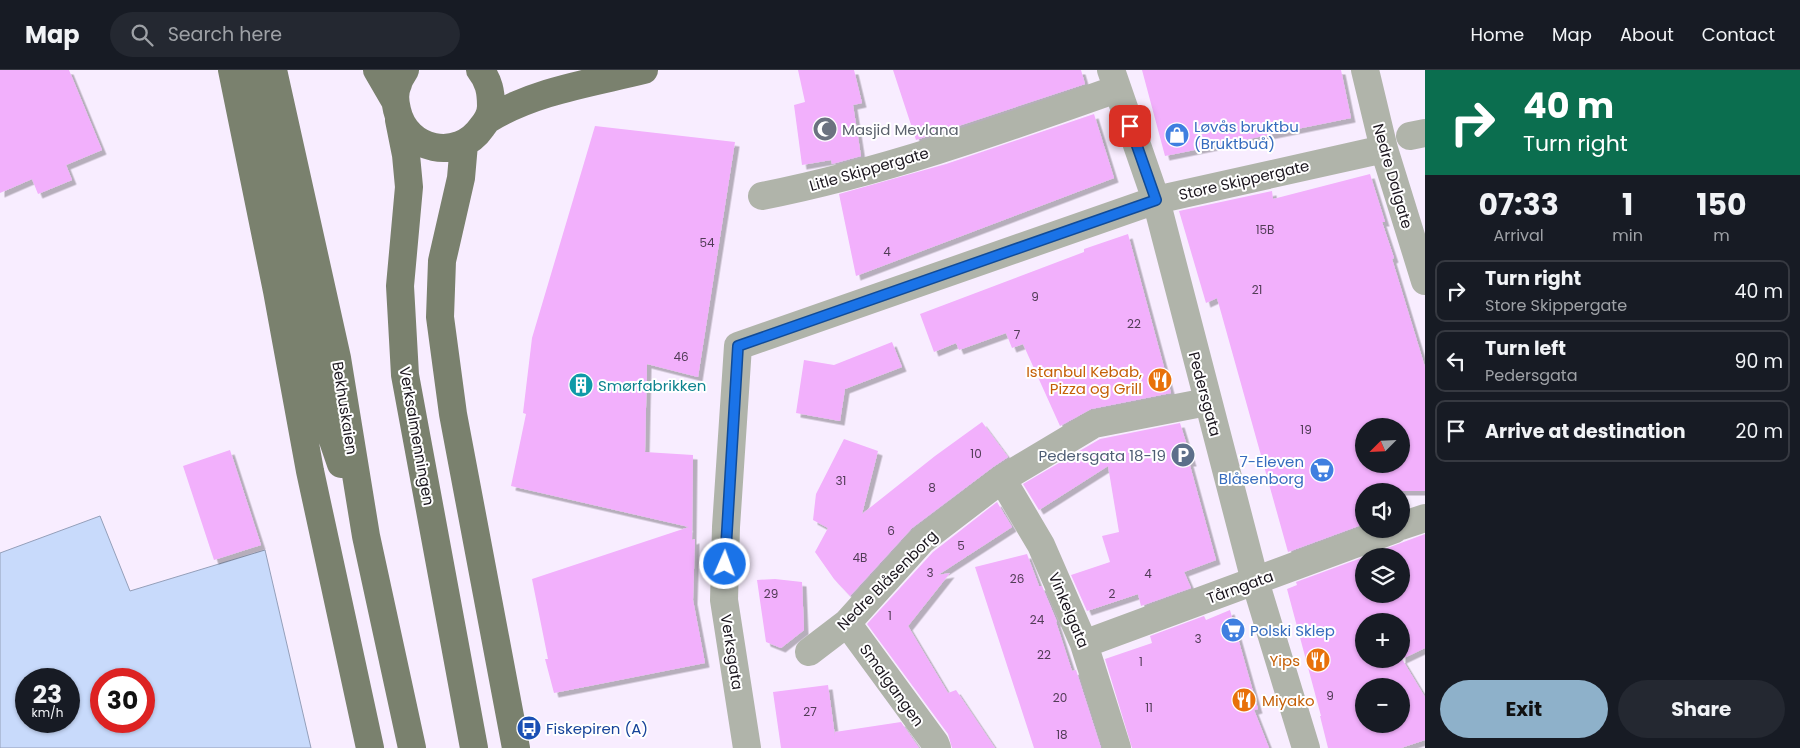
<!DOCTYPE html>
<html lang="en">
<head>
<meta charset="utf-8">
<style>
	body { margin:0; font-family:Poppins,sans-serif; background:#242831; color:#f1f3f6; height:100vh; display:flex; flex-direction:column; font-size:19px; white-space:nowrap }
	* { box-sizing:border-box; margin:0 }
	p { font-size:16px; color:#9ea1a6 }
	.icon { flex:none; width:28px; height:28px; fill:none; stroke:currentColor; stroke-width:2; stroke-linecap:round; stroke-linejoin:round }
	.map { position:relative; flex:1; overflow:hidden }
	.sheet { display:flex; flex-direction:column; background:#171b24; width:375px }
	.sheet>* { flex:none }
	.guide { background:#0b6e4f; color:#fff; overflow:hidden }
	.needle { width:32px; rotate:246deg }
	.fabs { position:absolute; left:1355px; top:348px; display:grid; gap:10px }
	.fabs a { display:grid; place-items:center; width:55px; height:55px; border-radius:50%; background:#171b24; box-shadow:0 1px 4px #0004; font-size:25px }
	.speed { position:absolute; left:15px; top:598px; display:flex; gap:10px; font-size:25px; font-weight:700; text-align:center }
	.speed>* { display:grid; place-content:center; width:65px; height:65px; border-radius:50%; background:#171b24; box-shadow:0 1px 4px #0004; line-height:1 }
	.speed small { font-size:12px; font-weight:400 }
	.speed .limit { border:8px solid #d22; background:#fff; color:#111 }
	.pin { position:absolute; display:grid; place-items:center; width:42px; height:42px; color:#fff; margin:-21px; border-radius:10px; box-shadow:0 2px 8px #0006 }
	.me { position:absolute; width:55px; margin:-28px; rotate:2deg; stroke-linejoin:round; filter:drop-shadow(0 0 4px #0008) }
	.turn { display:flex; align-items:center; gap:18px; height:105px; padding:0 15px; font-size:22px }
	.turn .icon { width:65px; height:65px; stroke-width:2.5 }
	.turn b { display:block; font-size:35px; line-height:42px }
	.eta { display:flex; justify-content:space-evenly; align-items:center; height:85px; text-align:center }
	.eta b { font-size:30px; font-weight:700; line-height:35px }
	.primary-button { display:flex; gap:10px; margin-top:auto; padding:10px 15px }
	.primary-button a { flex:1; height:58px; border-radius:30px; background:#8eb1ca; color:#111; font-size:20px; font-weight:700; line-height:58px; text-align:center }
	.primary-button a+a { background:#242831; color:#f1f3f6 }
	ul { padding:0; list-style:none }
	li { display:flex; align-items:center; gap:15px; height:62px; margin:0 10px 8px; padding:0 5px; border:2px solid #363941; border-radius:10px }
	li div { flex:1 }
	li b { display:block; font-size:19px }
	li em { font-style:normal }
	header { display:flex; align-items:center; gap:30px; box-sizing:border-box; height:70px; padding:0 25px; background:#171b24; border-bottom:1px solid #363941 }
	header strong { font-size:24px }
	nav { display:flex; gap:28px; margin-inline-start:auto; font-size:18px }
	.search { width:350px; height:45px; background:#242831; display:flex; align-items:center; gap:12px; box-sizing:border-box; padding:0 18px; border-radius:28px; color:#9ea1a6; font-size:19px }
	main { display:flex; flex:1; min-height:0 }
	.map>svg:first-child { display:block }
</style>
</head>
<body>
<header>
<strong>Map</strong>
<div class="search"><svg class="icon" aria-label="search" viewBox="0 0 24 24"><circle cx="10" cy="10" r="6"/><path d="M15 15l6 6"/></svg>Search here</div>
<nav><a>Home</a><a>Map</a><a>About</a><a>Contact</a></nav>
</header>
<main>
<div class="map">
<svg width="1425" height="678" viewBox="0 0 1425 678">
	<defs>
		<filter id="shadow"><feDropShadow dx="4.5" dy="4.5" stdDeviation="0" flood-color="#0004"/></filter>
	</defs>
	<rect width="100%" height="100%" fill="#f8edff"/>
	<path fill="#c8dafb" stroke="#949fb9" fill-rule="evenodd" d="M100,446L130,521L265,480L311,678H0V483ZM26,609H69V651H26ZM101,609H144V651H101Z"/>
	<path fill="#f2b0fc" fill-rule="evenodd" filter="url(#shadow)" d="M0,0H69L102,80L66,95L72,110L38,124L32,109L0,123Z
		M798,0H854L862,33L853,35L861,86L832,94L831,90L802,95L794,35L805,32Z
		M893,0H1081L1085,14L916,70Z
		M1142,0H1341L1351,48L1165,86Z
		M1094,44L1114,108L856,206L839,124L946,94Z
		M595,56L735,72L698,307L647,294L645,382L693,385L692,470L695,469L693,530L705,593L554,623L545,589H548L532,509L689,457L511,416L526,344L523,343L532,268Z
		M1370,104L1385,152H1382L1394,188L1392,189L1425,297V421H1364V454L1288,482L1217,228L1206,233L1179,141L1272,121L1273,129ZM1364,356H1401V394H1364Z
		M1128,164L1171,323L1091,339L1060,356L1023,274L1012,278L1006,263L959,280L956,273L934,282L920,244L1084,182V179Z
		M892,272L902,297L845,319L840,351L796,343L804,290L834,295Z
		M982,352L1008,387L993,397L912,458L850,526L834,509L815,482L828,458L813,450L816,424L844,369L878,381L862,444L935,386Z
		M1180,353L1192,392H1189L1216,490L1184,502L1191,518L1141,536L1138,524L1087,541L1071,505L1110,492L1102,466L1119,462L1108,396L1039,440L1023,414L1100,369Z
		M230,380L261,475L214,490L183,396Z
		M997,432L1012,457L938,505L950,503L908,556L948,623L956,620L995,678H952L948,664L867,554L933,482Z
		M1425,464V578L1402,589L1425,627V670L1401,678H1328L1320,646H1321L1287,519L1297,515L1296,512L1364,487V524H1401V486H1366ZM1364,551H1401V589H1364ZM1364,616H1401V654H1364Z
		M1027,484L1039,516H1042L1057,552H1056L1072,601L1076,600L1101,678H1034L975,497Z
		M775,509L802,512L804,560L781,578L766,572L757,510Z
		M1230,540L1258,639L1254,640L1269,678H1132L1105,589L1152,573L1150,566L1204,546L1206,550Z
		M828,615L835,666V662L901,652L919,678H781L773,622Z"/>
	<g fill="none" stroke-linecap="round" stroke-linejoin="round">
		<path stroke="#b0b4aa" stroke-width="28" d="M1111,0L1156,130L1255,511L1306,678
			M1365,0L1384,79L1425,211
			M1410,66L1425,63
			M762,126C884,102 1001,60 1117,19
			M1002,409L1041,475L1084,574L1117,678
			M1401,456L1425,448
			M847,553L935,673L937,678
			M1084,574L1395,459
			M809,582L847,553L922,470L1002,409L1094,354L1207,332
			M747,678L724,530L726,457L738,276L1156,130L1384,79"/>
		<path stroke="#7a816e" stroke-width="28" d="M232,0L277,221L310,401L370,678
			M253,0L305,258L328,356L341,394
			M273,0L337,288L366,466L412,678
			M377,0L395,31
			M405,0C403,4 399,9 398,14C394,22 395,32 397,40C406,81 458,92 482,57C487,51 491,44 491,36C491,22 489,11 480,0
			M399,50L406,85L409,117L400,216L405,305L474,678
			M487,50C534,21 591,13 644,0
			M464,74L461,108L442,191L440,247L453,344L516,678"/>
	</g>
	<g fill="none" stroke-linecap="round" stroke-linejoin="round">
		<defs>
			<path id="route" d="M725,494L738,276L1156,130L1130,56"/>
		</defs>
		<use href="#route" stroke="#114b97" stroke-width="12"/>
		<use href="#route" stroke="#1a73e8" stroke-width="9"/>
	</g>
	<defs>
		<symbol id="mosque-disc" viewBox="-11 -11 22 22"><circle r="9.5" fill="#6b7280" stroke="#fff"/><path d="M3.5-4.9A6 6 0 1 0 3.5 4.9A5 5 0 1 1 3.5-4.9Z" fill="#fff"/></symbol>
		<symbol id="shop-disc" viewBox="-11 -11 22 22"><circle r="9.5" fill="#3f7fe0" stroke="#fff"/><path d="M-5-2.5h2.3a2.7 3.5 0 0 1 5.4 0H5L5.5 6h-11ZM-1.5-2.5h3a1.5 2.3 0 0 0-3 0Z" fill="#fff"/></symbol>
		<symbol id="restaurant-disc" viewBox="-11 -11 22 22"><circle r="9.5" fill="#e8710a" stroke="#fff"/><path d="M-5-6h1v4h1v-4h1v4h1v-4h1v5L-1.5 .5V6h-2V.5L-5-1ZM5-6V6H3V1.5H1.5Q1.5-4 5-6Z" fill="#fff"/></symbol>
		<symbol id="building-disc" viewBox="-11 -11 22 22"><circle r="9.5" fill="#0f9aa8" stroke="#fff"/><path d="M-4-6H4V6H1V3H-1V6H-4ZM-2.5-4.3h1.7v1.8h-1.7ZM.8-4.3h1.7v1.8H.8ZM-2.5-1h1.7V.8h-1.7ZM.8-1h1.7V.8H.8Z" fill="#fff"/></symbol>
		<symbol id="parking-disc" viewBox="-11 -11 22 22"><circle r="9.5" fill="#5c6f8a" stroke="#fff"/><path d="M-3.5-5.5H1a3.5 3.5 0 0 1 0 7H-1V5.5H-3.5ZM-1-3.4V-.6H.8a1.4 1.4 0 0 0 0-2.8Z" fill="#fff"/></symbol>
		<symbol id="supermarket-disc" viewBox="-11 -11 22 22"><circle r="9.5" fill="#3f7fe0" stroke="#fff"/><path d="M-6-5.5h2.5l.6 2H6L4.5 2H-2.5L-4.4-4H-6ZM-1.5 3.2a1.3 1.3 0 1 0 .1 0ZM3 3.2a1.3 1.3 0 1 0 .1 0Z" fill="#fff"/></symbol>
		<symbol id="bus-disc" viewBox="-11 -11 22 22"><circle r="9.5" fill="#1a4fb4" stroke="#fff"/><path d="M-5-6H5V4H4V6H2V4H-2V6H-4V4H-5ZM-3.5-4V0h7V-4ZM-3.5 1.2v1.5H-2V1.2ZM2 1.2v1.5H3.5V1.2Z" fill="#fff"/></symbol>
	</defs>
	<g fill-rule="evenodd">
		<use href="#mosque-disc" x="811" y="45" width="28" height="28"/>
		<use href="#shop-disc" x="1163" y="51" width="28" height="28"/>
		<use href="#restaurant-disc" x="1146" y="296" width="28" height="28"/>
		<use href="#building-disc" x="567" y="301" width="28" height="28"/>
		<use href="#parking-disc" x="1169" y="371" width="28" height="28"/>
		<use href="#supermarket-disc" x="1308" y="386" width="28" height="28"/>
		<use href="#supermarket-disc" x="1219" y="546" width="28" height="28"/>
		<use href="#restaurant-disc" x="1304" y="576" width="28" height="28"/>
		<use href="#restaurant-disc" x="1230" y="616" width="28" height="28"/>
		<use href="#bus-disc" x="515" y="644" width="28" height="28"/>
	</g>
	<g text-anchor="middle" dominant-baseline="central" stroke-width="4" stroke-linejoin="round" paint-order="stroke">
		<g font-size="12" fill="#513c56">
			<text x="1265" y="159">15B</text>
			<text x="707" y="172">54</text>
			<text x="887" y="181">4</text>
			<text x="1257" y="219">21</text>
			<text x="1035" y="226">9</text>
			<text x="1134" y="253">22</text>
			<text x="1017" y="264">7</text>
			<text x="681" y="286">46</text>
			<text x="1306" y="359">19</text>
			<text x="976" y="383">10</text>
			<text x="841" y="410">31</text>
			<text x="932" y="417">8</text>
			<text x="891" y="460">6</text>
			<text x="961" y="475">5</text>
			<text x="860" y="487">4B</text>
			<text x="930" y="502">3</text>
			<text x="1148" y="503">4</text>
			<text x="1017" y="508">26</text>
			<text x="771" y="523">29</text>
			<text x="1112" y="523">2</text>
			<text x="890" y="545">1</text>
			<text x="1037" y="549">24</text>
			<text x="1198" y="568">3</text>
			<text x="1044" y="584">22</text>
			<text x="1141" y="591">1</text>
			<text x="1330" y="625">9</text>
			<text x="1060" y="627">20</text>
			<text x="1149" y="637">11</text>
			<text x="810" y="641">27</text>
			<text x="1062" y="664">18</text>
		</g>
		<g font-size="15" fill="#366cbe" stroke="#fff" text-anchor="start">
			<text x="1194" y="56">Løvås bruktbu<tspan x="1194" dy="17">(Bruktbuå)</tspan></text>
			<text x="1304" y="391" text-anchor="end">7-Eleven<tspan x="1304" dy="17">Blåsenborg</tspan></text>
			<text x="1250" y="560">Polski Sklep</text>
		</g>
		<g font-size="15" fill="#5b616d" stroke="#fff" text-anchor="start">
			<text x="842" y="59">Masjid Mevlana</text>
		</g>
		<g font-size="15" fill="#1b161e" stroke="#fff">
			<text transform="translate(869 99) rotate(-16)">Litle Skippergate</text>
			<text transform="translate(1393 106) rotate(74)">Nedre Dalgate</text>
			<text transform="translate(1244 110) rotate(-13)">Store Skippergate</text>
			<text transform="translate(1205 324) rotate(75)">Pedersgata</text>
			<text transform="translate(345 338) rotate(81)">Bekhuskaien</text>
			<text transform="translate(417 366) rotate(80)">Verksalmenningen</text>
			<text transform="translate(887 510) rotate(-45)">Nedre Blåsenborg</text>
			<text transform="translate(1240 517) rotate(-20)">Tårngata</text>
			<text transform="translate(1069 540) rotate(67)">Vinkelgata</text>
			<text transform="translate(732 582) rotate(81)">Verksgata</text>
			<text transform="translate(892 615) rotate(54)">Smalgangen</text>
		</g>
		<g font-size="15" fill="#c56008" stroke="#fff" text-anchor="end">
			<text x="1142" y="301">Istanbul Kebab,<tspan x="1142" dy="17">Pizza og Grill</tspan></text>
			<text x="1300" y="590">Yips</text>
			<text x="1262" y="630" text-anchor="start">Miyako</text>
		</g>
		<g font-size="15" fill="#0d838f" stroke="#fff" text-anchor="start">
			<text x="598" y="315">Smørfabrikken</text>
		</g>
		<g font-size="15" fill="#4e5e75" stroke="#fff" text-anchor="end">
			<text x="1166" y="385">Pedersgata 18-19</text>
		</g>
		<g font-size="15" fill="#164399" stroke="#fff" text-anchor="start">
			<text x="546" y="658">Fiskepiren (A)</text>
		</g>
	</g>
</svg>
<div class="fabs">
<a><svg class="needle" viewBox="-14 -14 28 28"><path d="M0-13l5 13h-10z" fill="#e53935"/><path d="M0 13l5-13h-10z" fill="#9ea1a6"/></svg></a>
<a><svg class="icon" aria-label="sound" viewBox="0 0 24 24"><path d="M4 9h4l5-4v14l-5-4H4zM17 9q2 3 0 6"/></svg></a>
<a><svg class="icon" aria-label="layers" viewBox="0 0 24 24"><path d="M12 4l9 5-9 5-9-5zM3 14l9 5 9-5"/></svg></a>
<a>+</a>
<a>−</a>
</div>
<div class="speed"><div>23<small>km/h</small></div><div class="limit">30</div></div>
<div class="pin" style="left:1130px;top:56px;background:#d93025"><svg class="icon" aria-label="arrive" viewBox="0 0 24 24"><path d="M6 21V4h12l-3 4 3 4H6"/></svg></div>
<svg class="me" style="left:725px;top:494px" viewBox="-20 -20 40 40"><circle r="17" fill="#1a73e8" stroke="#fff" stroke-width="3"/><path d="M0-11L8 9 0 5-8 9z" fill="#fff"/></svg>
</div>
<section class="sheet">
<div class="guide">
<div class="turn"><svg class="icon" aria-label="right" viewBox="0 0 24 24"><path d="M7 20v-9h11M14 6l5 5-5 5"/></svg><div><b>40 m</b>Turn right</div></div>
</div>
<div class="eta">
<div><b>07:33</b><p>Arrival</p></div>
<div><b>1</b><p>min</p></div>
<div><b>150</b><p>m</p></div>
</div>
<ul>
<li><svg class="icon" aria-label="right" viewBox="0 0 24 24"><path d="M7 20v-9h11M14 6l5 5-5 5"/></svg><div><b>Turn right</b><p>Store Skippergate</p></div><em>40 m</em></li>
<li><svg class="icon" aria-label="left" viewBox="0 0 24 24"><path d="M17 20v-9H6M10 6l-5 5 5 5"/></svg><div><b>Turn left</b><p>Pedersgata</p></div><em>90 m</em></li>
<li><svg class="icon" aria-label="arrive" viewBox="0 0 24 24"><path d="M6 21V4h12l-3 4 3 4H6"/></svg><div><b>Arrive at destination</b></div><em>20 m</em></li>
</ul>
<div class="primary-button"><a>Exit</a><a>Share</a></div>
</section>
</main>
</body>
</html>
